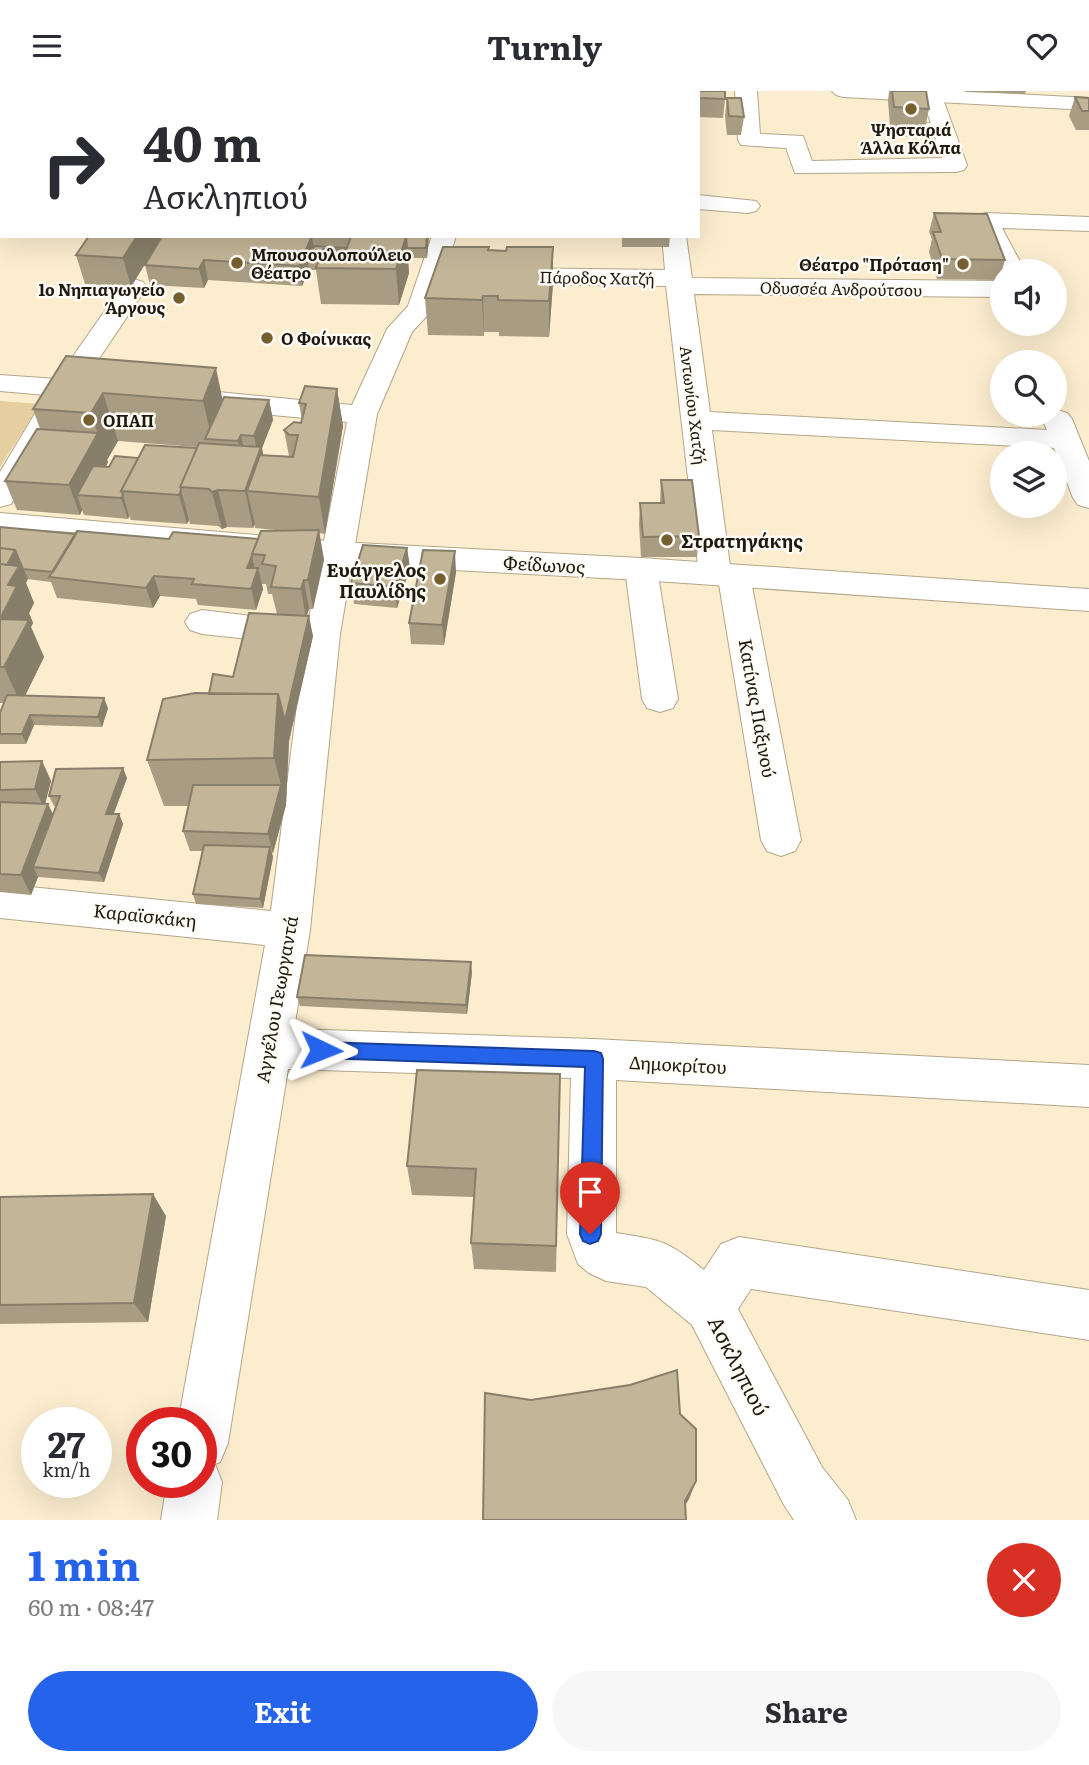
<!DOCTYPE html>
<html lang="en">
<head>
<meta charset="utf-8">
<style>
	body { margin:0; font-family:Literata,serif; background:#f7f7f7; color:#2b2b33; height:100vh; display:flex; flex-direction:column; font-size:26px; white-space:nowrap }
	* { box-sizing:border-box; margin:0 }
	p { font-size:23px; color:#7c7c81 }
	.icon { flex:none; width:38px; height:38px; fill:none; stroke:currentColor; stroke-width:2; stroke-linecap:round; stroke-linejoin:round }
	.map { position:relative; height:1429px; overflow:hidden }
	.panel { display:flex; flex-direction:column; background:#fff; flex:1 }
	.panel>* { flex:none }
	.top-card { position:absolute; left:0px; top:0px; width:700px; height:147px; box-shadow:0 7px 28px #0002; background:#fff; color:#2b2b33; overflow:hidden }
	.controls { position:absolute; left:990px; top:168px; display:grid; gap:14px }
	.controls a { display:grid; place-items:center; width:77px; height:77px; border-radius:50%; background:#fff; box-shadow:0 7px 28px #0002; font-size:35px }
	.speed { position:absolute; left:21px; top:1316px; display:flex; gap:14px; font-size:35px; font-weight:700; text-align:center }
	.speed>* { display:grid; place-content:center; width:91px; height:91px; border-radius:50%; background:#fff; box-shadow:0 7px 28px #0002; line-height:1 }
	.speed small { font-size:18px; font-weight:400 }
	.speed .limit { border:10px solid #d22; background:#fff; color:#111 }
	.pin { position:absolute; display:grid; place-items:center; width:60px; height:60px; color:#fff; margin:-72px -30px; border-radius:50% 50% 50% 0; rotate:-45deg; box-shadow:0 0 7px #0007 }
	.pin .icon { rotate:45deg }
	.me { position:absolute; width:77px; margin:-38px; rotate:92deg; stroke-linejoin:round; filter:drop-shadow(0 0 5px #0008) }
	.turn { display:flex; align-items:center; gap:24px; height:147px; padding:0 28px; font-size:32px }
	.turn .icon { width:91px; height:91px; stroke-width:2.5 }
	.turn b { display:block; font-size:49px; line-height:60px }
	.round { display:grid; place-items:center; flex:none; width:74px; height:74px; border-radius:37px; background:#f7f7f7 }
	.overview { display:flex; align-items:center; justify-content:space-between; height:119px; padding:0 28px }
	h1 { font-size:42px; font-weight:700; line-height:52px; color:#2563eb }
	.button { display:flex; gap:14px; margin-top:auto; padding:14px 28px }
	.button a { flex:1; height:80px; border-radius:42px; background:#2563eb; color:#fff; font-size:28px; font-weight:700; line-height:80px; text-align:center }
	.button a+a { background:#f7f7f7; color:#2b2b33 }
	header { display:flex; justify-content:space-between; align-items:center; height:91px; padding:0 28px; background:#fff; font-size:32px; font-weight:700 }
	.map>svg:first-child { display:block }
</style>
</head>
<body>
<header><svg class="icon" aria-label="menu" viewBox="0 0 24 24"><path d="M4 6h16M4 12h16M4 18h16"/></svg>Turnly<svg class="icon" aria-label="heart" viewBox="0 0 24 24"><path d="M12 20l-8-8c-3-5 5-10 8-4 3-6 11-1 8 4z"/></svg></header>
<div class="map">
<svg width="1089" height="1429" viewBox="0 0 1089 1429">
	<rect width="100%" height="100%" fill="#fcedcf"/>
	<path fill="#f4e2bc" d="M208,0H477L207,2Z"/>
	<path fill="#e5cfa1" d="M0,310L40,313L0,376Z"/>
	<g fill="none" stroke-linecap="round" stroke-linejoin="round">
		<defs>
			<path id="minor" d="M656,0H678V2H657Z
				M735,0H757L760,43L803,45L812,70L942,67L935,46L897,44L894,39L897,34L931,32L921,5L926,0H940L967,74L964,79L956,81L795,82L786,57L741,54L738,49Z
				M698,104L756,110L760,115L756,120L748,122L698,118Z
				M986,122L1089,126V140L1002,137L1025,180H1003V185L974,129L977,124Z
				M432,145H456L433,218L412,241L377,323L340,543L310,839L294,938L594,948L1089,974V1016L616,989V1142C662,1149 668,1150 704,1179L721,1153L739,1146L1089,1199V1249L751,1198L738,1218L822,1376L848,1409L856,1429H794L784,1414L692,1234L646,1196L606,1190L589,1182L578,1173L567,1143L571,987L288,978L228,1352L220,1371L215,1373L222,1391L217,1429H161L167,1391H201V1332H178L265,854L0,827V793L271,820L305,551L297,553L202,543L190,539L185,531L190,523L202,519L308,532L347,331L218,319L208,316L204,310L208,304L218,301L352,314L387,238L408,215Z
				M662,145H686L692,187L1003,190V206L694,203L710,321L1047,339L1042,328L1045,324H1055L1057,319L1067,322L1072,328L1089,370V417L1078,414L1073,407L1054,357L712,339L730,475L746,477L750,485L801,749L795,760L781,765L767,760L761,749L719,493L703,491L699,483L666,195L502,193L493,190L489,185L493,180L502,177L665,179Z
				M134,188L143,191L147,196L84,290L109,294L113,300L109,306L99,309L74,306L11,413L0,416V381L46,304L0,300V284L57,288L125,191Z
				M641,467L653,470L657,478L678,608L673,617L660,621L647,617L642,608L625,478L629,470Z"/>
			<path id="major" d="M832,0H964L1089,7V19L843,6L836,4Z
				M0,422L339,451L641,467L1089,498V520L641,489L339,473L0,442Z"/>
		</defs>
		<use href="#minor" stroke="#b4a689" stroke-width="2"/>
		<use href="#major" stroke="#b4a689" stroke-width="2"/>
		<use href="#minor" fill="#fff" fill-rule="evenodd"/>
		<use href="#major" fill="#fff" fill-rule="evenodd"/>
	</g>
	<path fill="#a89c83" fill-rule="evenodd" d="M492,0H582V2H491Z
		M583,0H619V2H583Z
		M889,0H926L929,18L925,37L890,35L888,10Z
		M965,0H1026L1025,3L965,1Z
		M698,2L725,8L723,27L698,26Z
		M1075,6L1089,7V39H1076L1069,25Z
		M727,7L744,26L741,44H727L725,25Z
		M0,49H2V80H0Z
		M934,122L1005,169L999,189L937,188L929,161L932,148L929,141Z
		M162,145L131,196L85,193L76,164Z
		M162,145H429L427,167H408L409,182L399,214L321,213L316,179H309L302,195L208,189L204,197L150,194L145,174Z
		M622,145H670L669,156H622Z
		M489,156V159L553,192L549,246L499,245V241H484V245L428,244L425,207Z
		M66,265L223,308L269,309L273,329L262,357L263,364L289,365L284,339L301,332L302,329L299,312L337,298L343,335L325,443L319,442L324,469L313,518H309L307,524L313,545L289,650L286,714L273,762H272L273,766L263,817L196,813L193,803L203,760H190L183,740L189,715H164L147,669L209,603L233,586L277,523L272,503H268L266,493H262L263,498L256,519L198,514L196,508L160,505L153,517L57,507L51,491L27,488L26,492L34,512L29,522L33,532L31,536L44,566L25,605L108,617L102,636L34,634L26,653H0V622L4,612H0V436L169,448H258L286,440L255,437V433L253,437L227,436L222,438L218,435L190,433L189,429L187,433L131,429L129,425L128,428L84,424L82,419L80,424L17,419L5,390L40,338L33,318ZM118,350L197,356L138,367L109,376H106L108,371L107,369Z
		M661,389L699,445L697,466H641L639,433L640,412H660Z
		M407,457L410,477L397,517L354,513L351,492Z
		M456,481L444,554L411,553L409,532Z
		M42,670L51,690L45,713H48L53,723L56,715H54L49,705L127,687L113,723H119L123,733L104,791L38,786L31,804L0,801V671Z
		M472,881L467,923L300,915L297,906Z
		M560,983L556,1181L474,1178L471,1152L474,1106L412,1104L407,1075Z
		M0,1106L166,1125L148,1231L0,1233Z"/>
	<path fill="#887f6a" d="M95,0H131V2H94Z
		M173,0H193L194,2H174Z
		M137,145H162L131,196L123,167Z
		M312,145L315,165L308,169L309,179L302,195L299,175Z
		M427,145H429L427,167L426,157Z
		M406,146L409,182L399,214L396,178Z
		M553,156V192L549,246V210Z
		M204,169L208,189L204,197L199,178Z
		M483,205L484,241V245L482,209Z
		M216,277L226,325L212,348L203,310Z
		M337,298L343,335L325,443L319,406Z
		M103,302L118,350L107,369L108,371L90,405L77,404L82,419L80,424L69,394L98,343L91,322Z
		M269,309L273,329L262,357L269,393L247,400L255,433L253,437L245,400L258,365L254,345Z
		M241,344L245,364L242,371L238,350Z
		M181,399L189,429L187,433L179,404Z
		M218,399L227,436L222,438L212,401Z
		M123,404L129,425L128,428L121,407Z
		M319,439L324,469L313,518L308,489Z
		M407,457L410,477L397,517L395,496Z
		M15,459L28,488L26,492L34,512L29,522L33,532L31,536L44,566L21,613L4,576L0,528L3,480Z
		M455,460L456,481L444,554L442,534Z
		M252,465L256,483L258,477L263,498L256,519L247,477Z
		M154,485L160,505L153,517L146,497Z
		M304,489L309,518L306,527L301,498Z
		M309,525L313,545L289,650L286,714L273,762L268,743L281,694L274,667L278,603Z
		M104,607L108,617L102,636L98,626Z
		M30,624L34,634L26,653L22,643Z
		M42,670L51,690L44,717L35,698Z
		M123,677L127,687L110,733L106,723Z
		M48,713L57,732L33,776L38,786L31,804L21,784Z
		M119,723L123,733L104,791L99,782Z
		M270,756L273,766L263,817L260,808Z
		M471,871L472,881L467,923L466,914Z
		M153,1103L166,1125L148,1231L134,1212Z
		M696,1390L689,1408L678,1426L685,1410Z"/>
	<path fill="#c3b598" stroke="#887f6a" stroke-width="2" d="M15,0H34L33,2H14Z
		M34,0H95L94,2H33Z
		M121,0H169L168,2H120Z
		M492,0H535L534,2H491Z
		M694,0H725V8L698,7V2H694Z
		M892,0H926L929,18L894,16Z
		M1075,6L1089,7V20H1082Z
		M727,7H741L744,26L729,25Z
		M0,49H2V70H0Z
		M934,122L987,123L1005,169L942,168L933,141H941Z
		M89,145H137L123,167L76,164Z
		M162,145H312L299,175L204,169L199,178L145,174Z
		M361,145H427L426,157H407L406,146Z
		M351,146H406L396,178L316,177L323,158L346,159Z
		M314,155L347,157L346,159L323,158L319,169H308Z
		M443,156H489L488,159L506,160L507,156H553L549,210L498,209V205H483L482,209L425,207Z
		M66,265L216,277L203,310L103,302L91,322L33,318Z
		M305,295L337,298L319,406L247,400L260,364L293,366L298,344H289L284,339L294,331L301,332L306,313L299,312Z
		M224,306L269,309L254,345L241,344L238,350L205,348Z
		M37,338L98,342L69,394L5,390Z
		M199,352L261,356L245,400L218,399L212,401L209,398L180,396Z
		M145,354L197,357L180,396L181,399L179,404L121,400Z
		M115,365L138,367L121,400L123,404L121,407L77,404L93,375L109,376Z
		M661,389H692L699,445L643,446L640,412H664Z
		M0,436L76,443L53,481L23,478L15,459L0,457Z
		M319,439L308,489H304L301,498L271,496L276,475L262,473L265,464L252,463L261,440Z
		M77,440L169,448L173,441L258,448L252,463V465L247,477H258L251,498L192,493L194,488L154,485L146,497L49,486Z
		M363,454L407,457L395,496L351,492Z
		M0,457L15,459L7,474L0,473Z
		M423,459L455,460L442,534L409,532Z
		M0,473L19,475L8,494L17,495L0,528L29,529L4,576H0Z
		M249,522L309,525L285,630L278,603H209L213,583L233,586Z
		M195,602L278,603L274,667L147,669L163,608Z
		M7,604L104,607L98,626L30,624L22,643H0V622Z
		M42,670L35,698L0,699V671Z
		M123,677L106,723H119L99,782L33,776L60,705H49L56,678Z
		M193,694H281L268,743L183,740Z
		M0,711L48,713L21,784L0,783Z
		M204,754L270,756L260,808L193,803Z
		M305,864L471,871L466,914L297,906Z
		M417,979L560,983L556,1155L471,1152L476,1078L407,1075Z
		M153,1103L134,1212L0,1214V1106Z
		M677,1279L680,1323L696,1338V1390L685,1410L686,1429H483L485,1302L531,1309L630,1294Z"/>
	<path fill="#2563eb" stroke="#184099" stroke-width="2" d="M321,951L594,960L601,962L603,968L601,1143L598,1150L590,1153L583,1150L580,1143L585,976L321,967L315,965L312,959L315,953Z"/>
	<g fill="#755f2f" stroke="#fffcf6" stroke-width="2.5">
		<circle cx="911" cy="18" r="7"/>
		<circle cx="237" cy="172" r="7"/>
		<circle cx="963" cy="173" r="7"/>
		<circle cx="179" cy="207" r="7"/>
		<circle cx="267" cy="247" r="7"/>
		<circle cx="89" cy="329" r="7"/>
		<circle cx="667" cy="449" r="7"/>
		<circle cx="440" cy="488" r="7"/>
	</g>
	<g text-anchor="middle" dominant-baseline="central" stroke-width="5" stroke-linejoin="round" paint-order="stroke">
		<g font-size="16" font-weight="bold" fill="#1f1a0f" stroke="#fffcf6" text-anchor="start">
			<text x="911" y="38" text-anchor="middle">Ψησταριά<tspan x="911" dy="18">Άλλα Κόλπα</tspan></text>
			<text x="251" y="163">Μπουσουλοπούλειο<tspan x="251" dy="18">Θέατρο</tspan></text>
			<text x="949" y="173" text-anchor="end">Θέατρο "Πρόταση"</text>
			<text x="165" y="198" text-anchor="end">1ο Νηπιαγωγείο<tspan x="165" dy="18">Άργους</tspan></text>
			<text x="281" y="247">Ο Φοίνικας</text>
			<text x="103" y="329">ΟΠΑΠ</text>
		</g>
		<g font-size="16" fill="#1f1a0f" stroke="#fffcf6">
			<text transform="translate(597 186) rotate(1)">Πάροδος Χατζή</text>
			<text transform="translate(841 197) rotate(1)">Οδυσσέα Ανδρούτσου</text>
			<text transform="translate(694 314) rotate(83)">Αντωνίου Χατζή</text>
		</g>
		<g font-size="18" font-weight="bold" fill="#1f1a0f" stroke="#fffcf6" text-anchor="start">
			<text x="681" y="449">Στρατηγάκης</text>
			<text x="426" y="478" text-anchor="end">Ευάγγελος<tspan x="426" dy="21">Παυλίδης</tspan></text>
		</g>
		<g font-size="18" fill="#1f1a0f" stroke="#fffcf6">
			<text transform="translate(544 473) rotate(3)">Φείδωνος</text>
			<text transform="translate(758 617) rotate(80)">Κατίνας Παξινού</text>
			<text transform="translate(145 824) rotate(6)">Καραϊσκάκη</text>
			<text transform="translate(276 908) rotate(-80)">Αγγέλου Γεωργαντά</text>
			<text transform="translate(678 973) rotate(3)">Δημοκρίτου</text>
		</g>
		<g font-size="21" fill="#1f1a0f" stroke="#fffcf6">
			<text transform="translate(740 1274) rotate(63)">Ασκληπιού</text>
		</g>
	</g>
</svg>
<div class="controls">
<a><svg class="icon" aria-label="sound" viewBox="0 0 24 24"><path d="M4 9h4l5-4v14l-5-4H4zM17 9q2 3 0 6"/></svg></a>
<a><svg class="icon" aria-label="search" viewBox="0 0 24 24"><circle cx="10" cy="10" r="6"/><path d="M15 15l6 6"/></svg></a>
<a><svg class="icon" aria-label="layers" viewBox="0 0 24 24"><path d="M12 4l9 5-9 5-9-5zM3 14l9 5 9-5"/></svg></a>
</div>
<div class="speed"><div>27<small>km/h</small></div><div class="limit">30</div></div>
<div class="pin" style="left:590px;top:1143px;background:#d93025"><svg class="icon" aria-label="arrive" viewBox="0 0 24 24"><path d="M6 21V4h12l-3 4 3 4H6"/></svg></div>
<svg class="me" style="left:321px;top:959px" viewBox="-20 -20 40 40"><path d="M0-17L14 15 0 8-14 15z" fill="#2563eb" stroke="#fff" stroke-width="4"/></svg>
<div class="top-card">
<div class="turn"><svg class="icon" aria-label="right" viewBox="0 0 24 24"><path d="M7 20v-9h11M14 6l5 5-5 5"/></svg><div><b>40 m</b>Ασκληπιού</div></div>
</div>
</div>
<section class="panel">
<div class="overview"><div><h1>1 min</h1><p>60 m · 08:47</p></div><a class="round" style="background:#d93025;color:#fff"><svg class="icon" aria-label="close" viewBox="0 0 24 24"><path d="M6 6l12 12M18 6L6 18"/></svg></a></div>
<div class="button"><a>Exit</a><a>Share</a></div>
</section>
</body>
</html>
